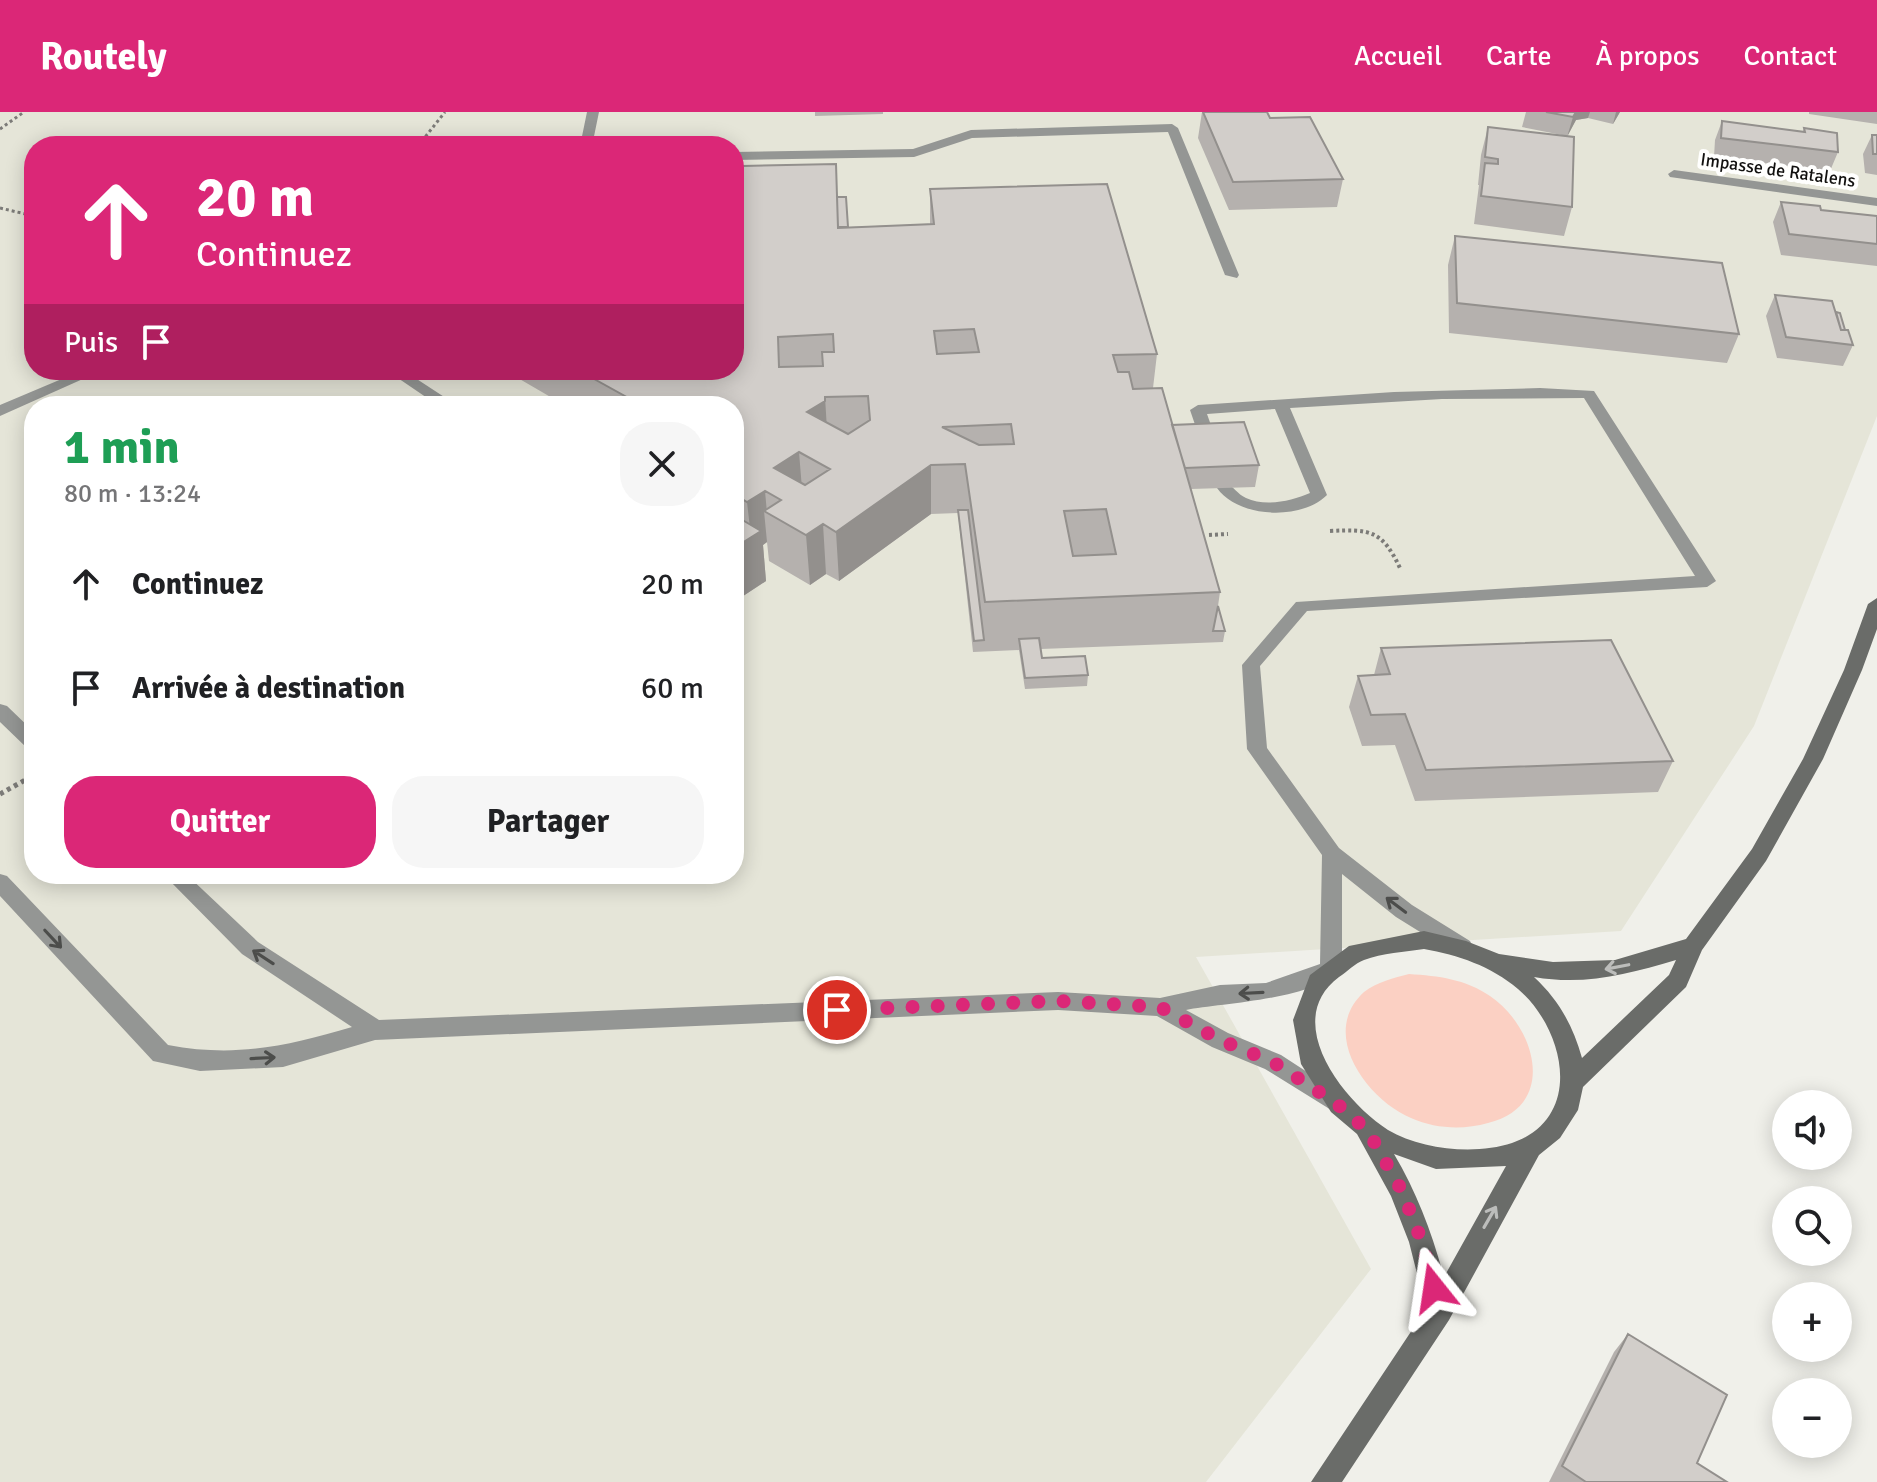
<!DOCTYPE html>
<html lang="fr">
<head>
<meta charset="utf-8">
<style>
	body { margin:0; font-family:Signika,sans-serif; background:#f6f6f6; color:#202124; height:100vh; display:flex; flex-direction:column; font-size:30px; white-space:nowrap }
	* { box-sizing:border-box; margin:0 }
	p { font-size:26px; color:#757577 }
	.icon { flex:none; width:44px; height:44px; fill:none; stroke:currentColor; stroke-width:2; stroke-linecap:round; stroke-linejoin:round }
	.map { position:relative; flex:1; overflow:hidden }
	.panel { position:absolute; left:24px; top:284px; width:720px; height:488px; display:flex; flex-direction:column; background:#fff; border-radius:32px; box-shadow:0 4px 20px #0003 }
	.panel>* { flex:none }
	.hud { position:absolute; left:24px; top:24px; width:720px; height:244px; border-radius:32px; box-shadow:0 4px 20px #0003; background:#db2777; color:#fff; overflow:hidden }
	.controls { position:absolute; left:1772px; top:978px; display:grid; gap:16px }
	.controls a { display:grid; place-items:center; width:80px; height:80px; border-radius:50%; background:#fff; box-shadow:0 4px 20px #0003; font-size:40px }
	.pin { position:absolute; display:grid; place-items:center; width:68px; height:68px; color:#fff; margin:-34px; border:4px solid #fff; border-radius:50%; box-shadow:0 2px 8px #0007 }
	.me { position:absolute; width:88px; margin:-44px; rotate:345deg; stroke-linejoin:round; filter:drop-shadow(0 0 6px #0008) }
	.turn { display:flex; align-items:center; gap:28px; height:168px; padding:0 40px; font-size:36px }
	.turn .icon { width:104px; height:104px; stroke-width:2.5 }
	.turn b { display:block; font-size:56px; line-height:68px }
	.then { display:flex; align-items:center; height:76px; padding:0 40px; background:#0003; gap:16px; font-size:30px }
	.round { display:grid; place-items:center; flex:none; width:84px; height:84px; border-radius:32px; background:#f6f6f6 }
	.head { display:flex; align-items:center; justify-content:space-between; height:136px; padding:0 40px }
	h1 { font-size:48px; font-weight:700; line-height:60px; color:#1e9e55 }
	.action { display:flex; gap:16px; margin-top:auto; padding:16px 40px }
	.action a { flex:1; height:92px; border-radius:32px; background:#db2777; color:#fff; font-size:32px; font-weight:700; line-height:92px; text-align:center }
	.action a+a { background:#f6f6f6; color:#202124 }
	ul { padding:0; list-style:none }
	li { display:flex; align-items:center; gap:24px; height:104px; padding:0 40px }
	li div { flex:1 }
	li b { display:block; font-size:30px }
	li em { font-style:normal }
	header { display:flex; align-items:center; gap:48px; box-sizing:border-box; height:112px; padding:0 40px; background:#db2777; color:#fff }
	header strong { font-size:38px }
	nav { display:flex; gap:44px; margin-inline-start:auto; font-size:28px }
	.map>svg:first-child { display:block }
</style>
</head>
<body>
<header>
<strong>Routely</strong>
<nav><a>Accueil</a><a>Carte</a><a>À propos</a><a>Contact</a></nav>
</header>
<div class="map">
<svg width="1877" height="1370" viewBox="0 0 1877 1370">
	<rect width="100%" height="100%" fill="#f0f0ea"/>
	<path fill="#e5e5d8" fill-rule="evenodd" d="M0,0H1877V304L1754,614L1621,819L1196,845L1371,1157L1206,1370H0ZM34,34H734V258H34ZM34,294H734V762H34Z"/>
	<path fill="#fbd0c3" d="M1409,862C1439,864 1465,867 1490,884C1536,915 1558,994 1488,1011C1463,1018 1436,1017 1411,1006C1368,988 1318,922 1364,880C1377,870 1394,866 1409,862Z"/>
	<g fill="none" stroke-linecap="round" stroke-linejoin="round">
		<path stroke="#7c7b78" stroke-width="3" stroke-dasharray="3 3" stroke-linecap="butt" d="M0,17L24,0
			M418,34L445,0
			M0,96L34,104"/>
		<path stroke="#7c7b78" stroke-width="4" stroke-dasharray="3 3" stroke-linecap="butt" d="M1330,419C1370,417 1382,418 1400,456
			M1209,423L1228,422"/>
		<path stroke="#7c7b78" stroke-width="5" stroke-dasharray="4 4" stroke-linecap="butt" d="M0,682L27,667"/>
		<path fill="#949694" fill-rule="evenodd" d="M587,0H599L592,34H580Z
			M1172,12L1178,16L1239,163L1237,166L1225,163L1168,20L972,26L914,45L734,48V40L913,37L971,18Z
			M1674,58L1877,86V94L1670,65L1668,62Z
			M83,258H103L0,304V293Z
			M386,258H403L458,294H439Z
			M1540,276L1594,279L1716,469L1707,475L1307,499L1260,554L1267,636L1339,736L1412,793L1470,829L1473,835L1470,841L1462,844L1454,841L1396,805L1342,762V854C1325,887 1222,891 1186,898L1228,921L1281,943L1344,984L1348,991L1344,998L1336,1001L1265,957L1212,935L1157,904L1058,898L375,928L283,955L200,959L153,949L0,784V762L7,764L168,933C236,946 287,934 352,915L242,842L163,762H186L258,830L379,908L1058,880L1160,886L1220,873L1266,871L1320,852L1322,743L1247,637L1242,553L1296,490L1695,464L1584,286L1442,287L1290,296L1327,383C1301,409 1238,406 1217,376L1225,371C1234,374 1237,382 1246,386C1265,395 1292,389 1310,381L1275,297L1207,302L1218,333L1210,338L1202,333L1190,298L1198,293L1394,280Z
			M0,592L7,594L34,620V638L27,636L0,610Z"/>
		<path fill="#6a6c69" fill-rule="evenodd" d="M1877,486V517L1862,558L1823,647L1766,749L1702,838L1686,875L1583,975L1578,998L1560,1026L1539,1043L1449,1208L1342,1370H1311L1426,1197L1409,1130L1391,1084L1357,1022L1331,1000L1301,952L1293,908L1310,863L1349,834L1424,819L1466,829L1499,842L1553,850L1615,848L1686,827L1752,737L1803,647L1844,558L1868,492ZM1424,837C1458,843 1491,854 1518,877C1565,917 1585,1006 1512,1031C1476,1043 1422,1038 1388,1018C1344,990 1280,909 1339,865C1347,860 1355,851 1364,848C1382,841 1405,840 1424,837ZM1676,848L1669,863L1582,946C1573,914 1559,888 1534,865C1585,874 1628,862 1676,848ZM1394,1042L1436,1057L1506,1054L1444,1165C1432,1121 1417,1081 1394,1042Z"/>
	</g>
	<path fill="#b5b1ae" d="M815,0H883V2L815,4Z
		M1202,0H1267L1270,6L1343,67L1337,95L1229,98L1198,26Z
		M1526,0H1620L1613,12L1588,6L1576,8L1567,24L1572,95L1564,124L1474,112L1479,73H1478L1481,43L1488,15L1567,24L1522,15Z
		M1809,0H1877V12L1809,2Z
		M1722,9L1803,20L1804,16L1838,40L1830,59L1714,45L1715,28Z
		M1872,23H1877V63L1865,61L1863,42Z
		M930,77L1157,242L1153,276L1172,313L1259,353L1255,375L1191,377L1220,480L1218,494L1225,519L1223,530L1041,537L1042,546L1088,563L1087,574L1025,577L1019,538L973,540L958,401L931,402L839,469L826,462L810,473L769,449L767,430L763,433L766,469L734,490V294H566L504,258H734L737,155L837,85L848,115L930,112Z
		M1781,90L1821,98L1877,104V154L1781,143L1773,110Z
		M1455,124L1739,222L1727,251L1449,221L1448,153Z
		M1775,183L1836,200L1853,233L1843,254L1777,246L1766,204Z
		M1381,536L1673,649L1658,680L1415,689L1395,633L1362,634L1349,595L1358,564L1374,563Z
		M1628,1222L1697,1351L1727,1370H1549L1614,1240Z"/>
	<path fill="#93908d" d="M1576,0H1590L1588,6L1576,8L1567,25L1573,5Z
		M1616,0H1620L1613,12Z
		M825,285L828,334L807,300Z
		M799,340L803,389L774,356Z
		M931,353V402L839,469L836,420Z
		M765,379L767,401L764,399L767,430L763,433L766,469L734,490V436L751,425L747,390Z
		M823,412L826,462L810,473L806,423Z"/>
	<path fill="#d2ceca" stroke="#93908d" stroke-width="2" fill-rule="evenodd" d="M1203,0H1267L1270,6L1310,5L1343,67L1233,70Z
		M1546,0H1576L1573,5Z
		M1722,9L1805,20L1804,16L1837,21L1838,40L1721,26Z
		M1488,15L1574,25L1572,95L1481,84L1485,51L1498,52V47L1485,45Z
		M1872,23H1877V42H1873Z
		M836,52L838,116L934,112L930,77L1107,72L1157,242L1113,243L1118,260H1129L1133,277L1162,276L1220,480L985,490L965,352L931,353L836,420L823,412L806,423L764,399L781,388L765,379L747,390L734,382V294H643L578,258H734V187H736L743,54ZM974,217L979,240L937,242L934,219ZM833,222L834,240H822L823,254L779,255L778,225ZM868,284L870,308L848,322L807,300L825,289V285ZM1011,312L1014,332L979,333L942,315ZM799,340L830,357L805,373L774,356ZM1106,397L1116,442L1073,444L1064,399Z
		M837,85H846L848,115H838Z
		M1781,90L1820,94L1821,98L1877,104V132L1789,122Z
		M1455,124L1722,151L1739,222L1457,191Z
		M734,155H737L736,187H734Z
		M1775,183L1832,189L1841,218H1848L1853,233L1786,225Z
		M1836,200L1840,201L1845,218H1841Z
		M1244,310L1259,353L1185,356L1172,313Z
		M958,398H968L984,528L974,529Z
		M734,403L761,419L734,436Z
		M1218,494L1225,519H1213Z
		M1039,526L1042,546L1085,544L1088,563L1025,566L1019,527Z
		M1611,528L1673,649L1426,658L1405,602L1371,603L1358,564L1390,562L1381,536Z
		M1628,1222L1727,1283L1697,1351L1727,1370H1586L1562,1354Z"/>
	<defs><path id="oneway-shaft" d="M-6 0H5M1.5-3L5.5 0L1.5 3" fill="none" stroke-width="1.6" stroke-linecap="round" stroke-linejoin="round" transform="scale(2)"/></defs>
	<g stroke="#4c4d4b">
		<use href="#oneway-shaft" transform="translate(1396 793) rotate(-143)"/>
		<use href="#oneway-shaft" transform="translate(53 827) rotate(47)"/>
		<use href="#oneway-shaft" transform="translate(263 845) rotate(-147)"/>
		<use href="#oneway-shaft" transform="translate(1251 881) rotate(177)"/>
		<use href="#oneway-shaft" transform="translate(263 946) rotate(-3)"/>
	</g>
	<g stroke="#bcbdbb">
		<use href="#oneway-shaft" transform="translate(1617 855) rotate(169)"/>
		<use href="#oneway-shaft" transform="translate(1490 1105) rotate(-60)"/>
	</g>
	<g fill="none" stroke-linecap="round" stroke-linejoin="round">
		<path stroke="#db2777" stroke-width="14" stroke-dasharray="0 25.2" d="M837,898L1058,889L1160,895L1220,928L1273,950L1336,991L1368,1019L1402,1079L1422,1130L1434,1176"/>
	</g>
	<g text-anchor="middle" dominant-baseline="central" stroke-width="8" stroke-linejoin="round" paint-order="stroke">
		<g font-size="18" fill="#121110" stroke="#fffffe">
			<text transform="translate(1778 58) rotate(8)">Impasse de Ratalens</text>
		</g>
	</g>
</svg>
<div class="controls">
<a><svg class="icon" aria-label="sound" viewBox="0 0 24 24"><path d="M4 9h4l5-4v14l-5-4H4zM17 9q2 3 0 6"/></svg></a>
<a><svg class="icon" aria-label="search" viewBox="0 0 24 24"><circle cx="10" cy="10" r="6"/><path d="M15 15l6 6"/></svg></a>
<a>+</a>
<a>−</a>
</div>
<div class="pin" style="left:837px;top:898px;background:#d93025"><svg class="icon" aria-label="arrive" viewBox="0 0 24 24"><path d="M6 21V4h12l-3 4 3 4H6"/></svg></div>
<svg class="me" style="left:1434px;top:1176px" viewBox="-20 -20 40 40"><path d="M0-17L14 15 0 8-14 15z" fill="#db2777" stroke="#fff" stroke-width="4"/></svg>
<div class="hud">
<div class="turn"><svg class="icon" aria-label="ahead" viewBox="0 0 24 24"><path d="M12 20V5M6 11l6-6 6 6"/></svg><div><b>20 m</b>Continuez</div></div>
<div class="then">Puis<svg class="icon" aria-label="arrive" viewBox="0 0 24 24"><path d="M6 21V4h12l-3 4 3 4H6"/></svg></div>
</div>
<section class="panel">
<div class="head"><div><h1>1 min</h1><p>80 m · 13:24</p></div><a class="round"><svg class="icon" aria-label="close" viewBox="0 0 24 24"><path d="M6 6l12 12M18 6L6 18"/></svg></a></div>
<ul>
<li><svg class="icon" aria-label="ahead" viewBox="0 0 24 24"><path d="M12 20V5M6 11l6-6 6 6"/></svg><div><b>Continuez</b></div><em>20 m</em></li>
<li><svg class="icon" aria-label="arrive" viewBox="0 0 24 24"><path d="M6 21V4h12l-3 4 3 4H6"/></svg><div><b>Arrivée à destination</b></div><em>60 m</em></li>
</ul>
<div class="action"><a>Quitter</a><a>Partager</a></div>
</section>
</div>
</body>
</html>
